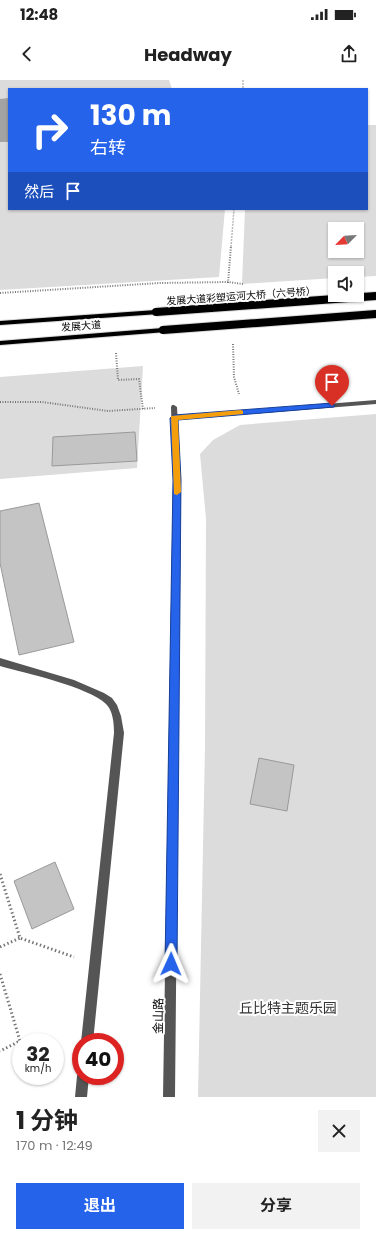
<!DOCTYPE html>
<html lang="zh">
<head>
<meta charset="utf-8">
<style>
	body { margin:0; font-family:Poppins,"Noto Sans SC",sans-serif; background:#f2f2f2; color:#222; height:100vh; display:flex; flex-direction:column; font-size:15px; white-space:nowrap }
	* { box-sizing:border-box; margin:0 }
	p { font-size:13px; color:#767676 }
	.icon { flex:none; width:22px; height:22px; fill:none; stroke:currentColor; stroke-width:2; stroke-linecap:round; stroke-linejoin:round }
	.map { position:relative; height:1017px; overflow:hidden }
	.sheet { display:flex; flex-direction:column; background:#fff; flex:1 }
	.sheet>* { flex:none }
	.top-card { position:absolute; left:8px; top:8px; width:360px; height:122px; border-radius:0px; box-shadow:0 1px 3px #0004; background:#2563eb; color:#fff; overflow:hidden }
	.needle { width:26px; rotate:246deg }
	.fabs { position:absolute; left:328px; top:142px; display:grid; gap:8px }
	.fabs a { display:grid; place-items:center; width:36px; height:36px; border-radius:0px; background:#fff; box-shadow:0 1px 3px #0004; font-size:20px }
	.speed { position:absolute; left:12px; top:953px; display:flex; gap:8px; font-size:20px; font-weight:700; text-align:center }
	.speed>* { display:grid; place-content:center; width:52px; height:52px; border-radius:50%; background:#fff; box-shadow:0 1px 3px #0004; line-height:1 }
	.speed small { font-size:10px; font-weight:400 }
	.speed .limit { border:6px solid #d22; background:#fff; color:#111 }
	.pin { position:absolute; display:grid; place-items:center; width:34px; height:34px; color:#fff; margin:-41px -17px; border-radius:50% 50% 50% 0; rotate:-45deg; box-shadow:0 0 4px #0007 }
	.pin .icon { rotate:45deg }
	.me { position:absolute; width:44px; margin:-22px; rotate:1deg; stroke-linejoin:round; filter:drop-shadow(0 0 3px #0008) }
	.turn { display:flex; align-items:center; gap:14px; height:84px; padding:0 16px; font-size:18px }
	.turn .icon { width:52px; height:52px; stroke-width:2.5 }
	.turn b { display:block; font-size:28px; line-height:34px }
	.then { display:flex; align-items:center; height:38px; padding:0 16px; background:#0003; gap:8px; font-size:15px }
	.round { display:grid; place-items:center; flex:none; width:42px; height:42px; border-radius:0px; background:#f2f2f2 }
	.head { display:flex; align-items:center; justify-content:space-between; height:68px; padding:0 16px }
	h1 { font-size:24px; font-weight:700; line-height:30px }
	.primary-button { display:flex; gap:8px; margin-top:auto; padding:8px 16px }
	.primary-button a { flex:1; height:46px; border-radius:0px; background:#2563eb; color:#fff; font-size:16px; font-weight:700; line-height:46px; text-align:center }
	.primary-button a+a { background:#f2f2f2; color:#222 }
	.status { display:flex; justify-content:space-between; align-items:center; height:28px; padding:0 20px; background:#fff; direction:ltr }
	.status svg { height:11px; fill:currentColor }
	header { display:flex; justify-content:space-between; align-items:center; height:52px; padding:0 16px; background:#fff; font-size:18px; font-weight:700 }
	.map>svg:first-child { display:block }
</style>
</head>
<body>
<div class="status"><b>12:48</b><svg viewBox="0 0 49 12"><path d="M0 12V9h3v3zM5 12V6h3v6zM10 12V3h3v9zM15 12V0h3v12zM26 1h20v11H26zM47 4h2v5h-2z"/></svg></div>
<header><svg class="icon" aria-label="back" viewBox="0 0 24 24"><path d="M15 5l-7 7 7 7"/></svg>Headway<svg class="icon" aria-label="share" viewBox="0 0 24 24"><path d="M12 15V3M7 8l5-5 5 5M5 13v7h14v-7"/></svg></header>
<div class="map">
<svg width="376" height="1017" viewBox="0 0 376 1017">
	<rect width="100%" height="100%" fill="#fff"/>
	<path fill="#dcdcdc" fill-rule="evenodd" d="M0,0H169L172,9H9V129H225L219,197L0,210Z
		M367,45H376V196L357,197V193H335V198L242,204L245,129H367ZM335,149H357V171H335Z
		M143,286L137,388L0,399V297Z
		M376,334V1017H198L205,666L206,439L200,374L213,360L240,345Z"/>
	<path fill="#a3a3a3" d="M9,18V62H0V19Z"/>
	<path fill="#c4c4c4" stroke="#999" d="M135,352L137,381L52,386L53,357Z
		M39,423L74,562L19,575L0,483V431Z
		M259,678L294,685L287,731L250,724Z
		M55,782L74,829L32,849L14,801Z"/>
	<g fill="none" stroke-linecap="round" stroke-linejoin="round">
		<defs>
			<path id="primary" d="M156,230L160,232L159,234L0,245V241Z
				M163,248H166V252L0,265V261Z"/>
		</defs>
		<use href="#primary" stroke="#dbdbdb" stroke-width="2"/>
		<path stroke="#777" stroke-width="1.5" stroke-dasharray="0.5 1" stroke-linecap="butt" d="M243,0V9
			M231,167L234,129"/>
		<path stroke="#777" stroke-width="2" stroke-dasharray="1 1.5" stroke-linecap="butt" d="M228,203L231,166
			M0,213L160,203L228,202L243,204
			M233,264L234,297L239,314
			M116,273L118,300L139,299L143,329
			M0,322H42L108,331L155,328"/>
		<path stroke="#777" stroke-width="3" stroke-dasharray="1.5 2.5" stroke-linecap="butt" d="M0,794L20,858L74,877
			M0,867L20,858
			M0,894L20,961L0,971"/>
		<path fill="#555" fill-rule="evenodd" d="M0,578L74,600L104,613L112,618L117,625L121,636L124,653L93,962H81L114,653C114,643 113,631 106,624C89,607 25,593 0,586Z
			M81,991V996H89L87,1017H75L77,996L79,992Z"/>
		<path fill="#555" fill-rule="evenodd" d="M376,320V324L174,340L171,338L174,336Z"/>
		<path fill="#555" fill-rule="evenodd" d="M172,325H174L177,327L181,400L175,1017H163L173,400L171,327Z"/>
		<use href="#primary" fill="#000" fill-rule="evenodd"/>
		<defs>
			<path id="primary-bridge" d="M156,232L376,216
				M163,250L376,234"/>
		</defs>
		<use href="#primary-bridge" stroke="#dbdbdb" stroke-width="10" stroke-linecap="butt"/>
		<use href="#primary-bridge" stroke="#000" stroke-width="8"/>
	</g>
	<path fill="#2563eb" stroke="#184099" d="M332,323L335,326L334,327L178,340L181,400L177,884L175,888L171,890L167,888L165,884L173,400L170,338L174,335Z"/>
	<path fill="#f59e0b" d="M241,330L243,331V334L178,340L181,412L177,415L174,414L171,336Z"/>
	<g text-anchor="middle" dominant-baseline="central" stroke-width="4" stroke-linejoin="round" paint-order="stroke">
		<g font-size="10" fill="#000" stroke="#fff">
			<text transform="translate(241 216) rotate(-4)">发展大道彩塑运河大桥（六号桥）</text>
			<text transform="translate(81 246) rotate(-4)">发展大道</text>
		</g>
		<g font-size="12" fill="#000" stroke="#fff">
			<text transform="translate(158 936) rotate(-89)">金山路</text>
		</g>
		<g font-size="14" fill="#333" stroke="#fff">
			<text x="288" y="928">丘比特主题乐园</text>
		</g>
	</g>
</svg>
<div class="fabs">
<a><svg class="needle" viewBox="-14 -14 28 28"><path d="M0-13l5 13h-10z" fill="#e53935"/><path d="M0 13l5-13h-10z" fill="#767676"/></svg></a>
<a><svg class="icon" aria-label="sound" viewBox="0 0 24 24"><path d="M4 9h4l5-4v14l-5-4H4zM17 9q2 3 0 6"/></svg></a>
</div>
<div class="speed"><div>32<small>km/h</small></div><div class="limit">40</div></div>
<div class="pin" style="left:332px;top:326px;background:#d93025"><svg class="icon" aria-label="arrive" viewBox="0 0 24 24"><path d="M6 21V4h12l-3 4 3 4H6"/></svg></div>
<svg class="me" style="left:171px;top:884px" viewBox="-20 -20 40 40"><path d="M0-17L14 15 0 8-14 15z" fill="#2563eb" stroke="#fff" stroke-width="4"/></svg>
<div class="top-card">
<div class="turn"><svg class="icon" aria-label="right" viewBox="0 0 24 24"><path d="M7 20v-9h11M14 6l5 5-5 5"/></svg><div><b>130 m</b>右转</div></div>
<div class="then">然后<svg class="icon" aria-label="arrive" viewBox="0 0 24 24"><path d="M6 21V4h12l-3 4 3 4H6"/></svg></div>
</div>
</div>
<section class="sheet">
<div class="head"><div><h1>1 分钟</h1><p>170 m · 12:49</p></div><a class="round"><svg class="icon" aria-label="close" viewBox="0 0 24 24"><path d="M6 6l12 12M18 6L6 18"/></svg></a></div>
<div class="primary-button"><a>退出</a><a>分享</a></div>
</section>
</body>
</html>
